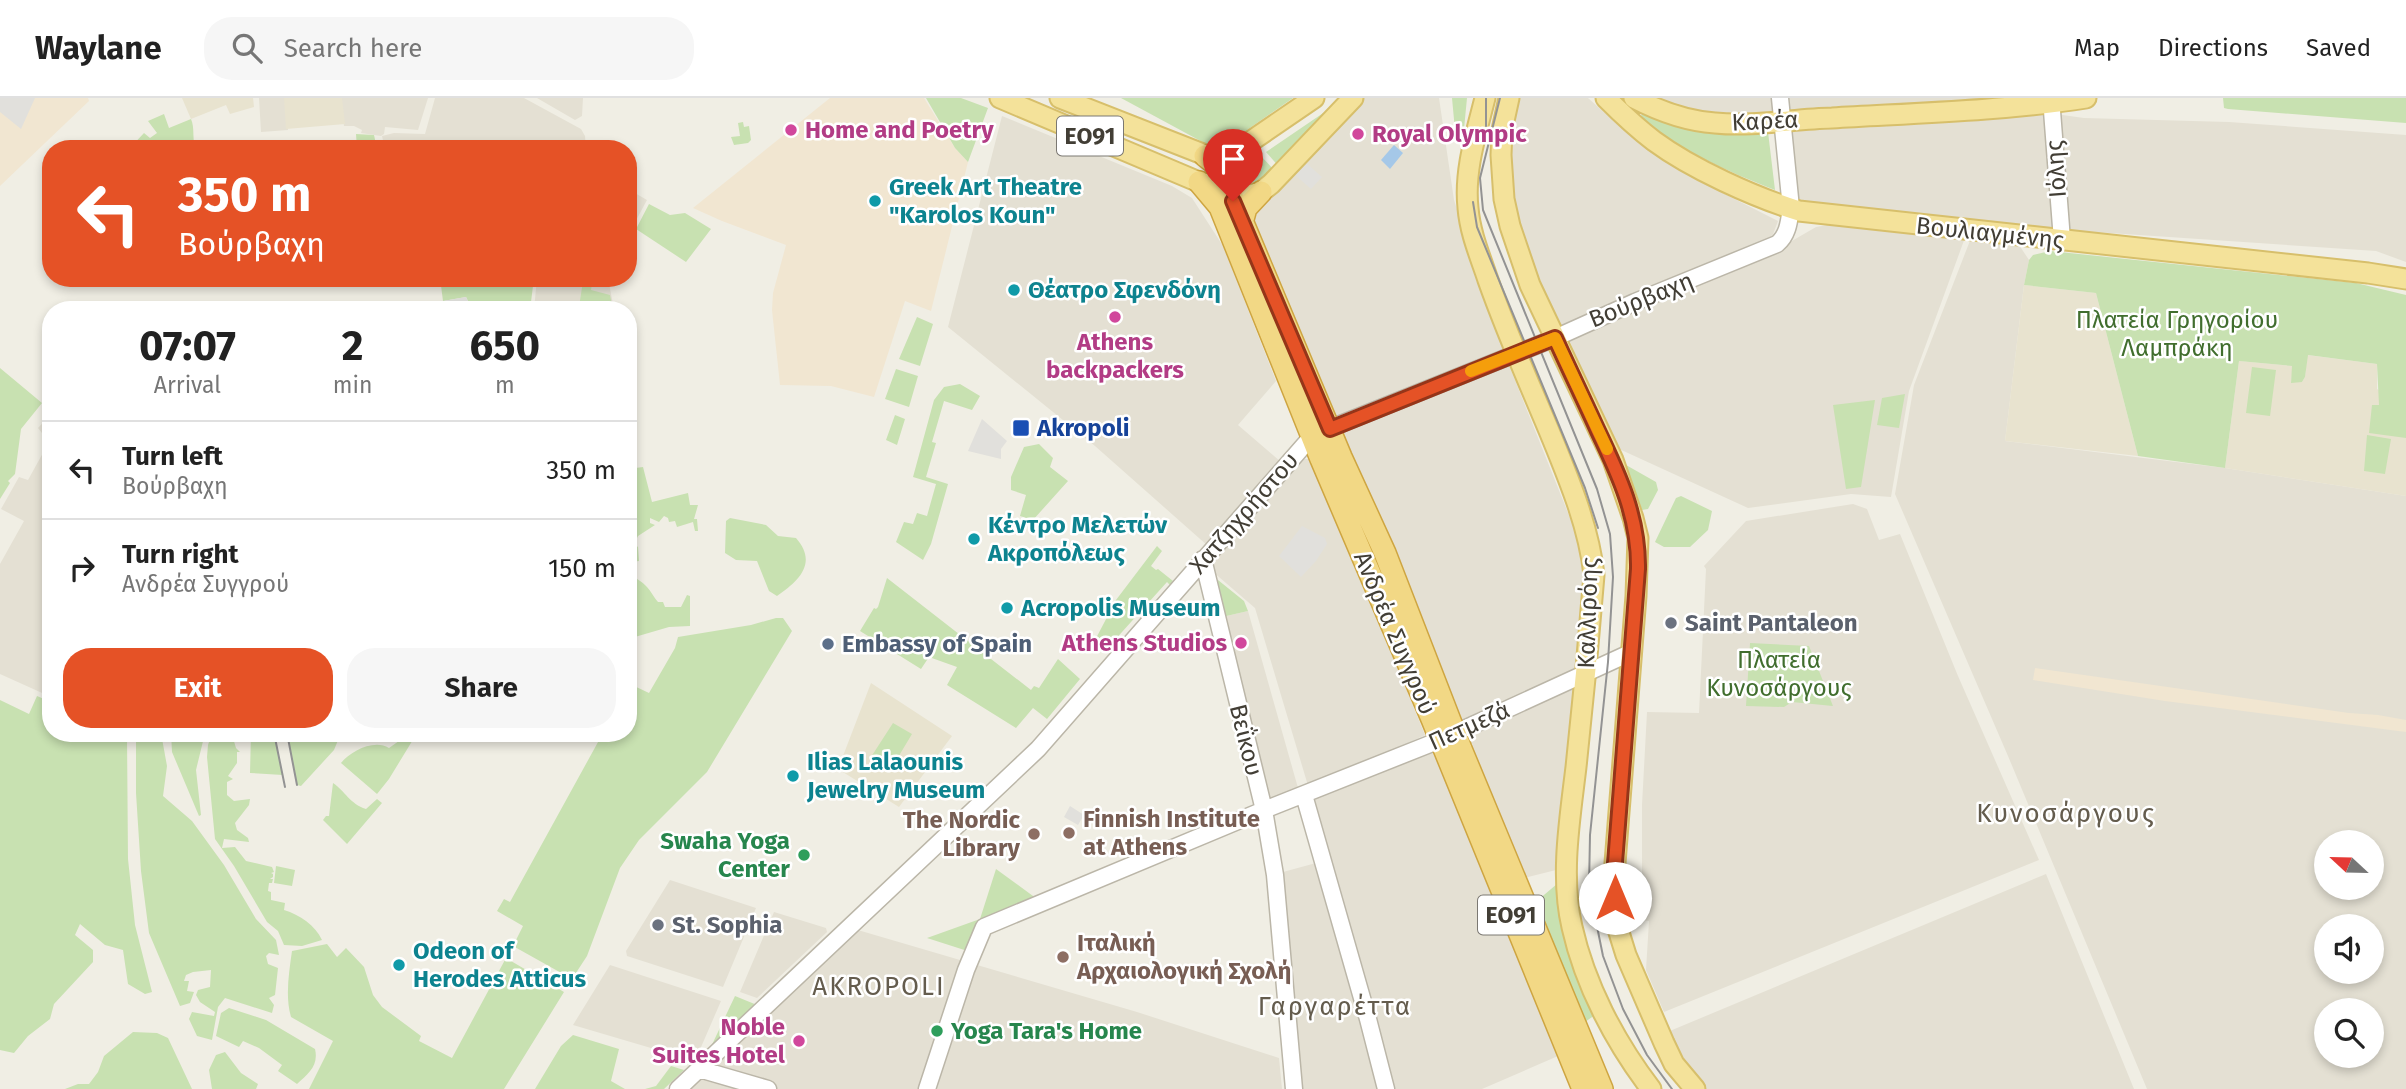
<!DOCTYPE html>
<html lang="en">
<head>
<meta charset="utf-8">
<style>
	body { margin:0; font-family:"Fira Sans",sans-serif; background:#f6f6f6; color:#222; height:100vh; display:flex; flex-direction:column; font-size:26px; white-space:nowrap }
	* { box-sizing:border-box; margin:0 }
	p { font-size:23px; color:#767676 }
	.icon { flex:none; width:38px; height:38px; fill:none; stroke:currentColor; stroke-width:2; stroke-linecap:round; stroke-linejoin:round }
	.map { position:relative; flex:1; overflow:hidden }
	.side { position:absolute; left:42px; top:203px; width:595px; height:441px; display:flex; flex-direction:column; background:#fff; border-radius:28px; box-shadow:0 4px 10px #0003 }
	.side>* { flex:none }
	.hud { position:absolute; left:42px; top:42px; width:595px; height:147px; border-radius:28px; box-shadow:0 4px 10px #0003; background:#e55226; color:#fff; overflow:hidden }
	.needle { width:46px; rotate:292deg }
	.buttons { position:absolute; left:2314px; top:732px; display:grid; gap:14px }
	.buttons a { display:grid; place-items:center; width:70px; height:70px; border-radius:50%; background:#fff; box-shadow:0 4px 10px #0003; font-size:35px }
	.pin { position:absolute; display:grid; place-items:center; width:60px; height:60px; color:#fff; margin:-72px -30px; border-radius:50% 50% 50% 0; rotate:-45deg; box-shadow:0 0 7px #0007 }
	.pin .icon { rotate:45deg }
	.me { position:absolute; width:77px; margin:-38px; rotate:0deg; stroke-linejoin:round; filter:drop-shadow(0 0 5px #0008) }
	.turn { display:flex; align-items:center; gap:24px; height:147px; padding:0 21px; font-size:32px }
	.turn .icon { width:91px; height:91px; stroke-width:2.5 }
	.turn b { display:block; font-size:49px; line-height:60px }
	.eta { display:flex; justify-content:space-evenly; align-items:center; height:119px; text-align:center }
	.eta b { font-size:42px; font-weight:700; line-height:49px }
	.cta { display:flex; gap:14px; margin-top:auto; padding:14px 21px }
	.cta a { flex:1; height:80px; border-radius:28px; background:#e55226; color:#fff; font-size:28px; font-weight:700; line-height:80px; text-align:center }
	.cta a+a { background:#f6f6f6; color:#222 }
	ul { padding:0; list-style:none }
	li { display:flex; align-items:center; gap:21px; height:98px; padding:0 21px; border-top:2px solid #e0e0e0 }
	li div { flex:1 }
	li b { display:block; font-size:26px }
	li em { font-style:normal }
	header { display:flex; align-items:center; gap:42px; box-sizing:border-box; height:98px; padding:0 35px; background:#fff; border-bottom:2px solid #e0e0e0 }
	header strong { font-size:33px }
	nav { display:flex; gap:38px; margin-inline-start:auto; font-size:24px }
	.search { width:490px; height:63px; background:#f6f6f6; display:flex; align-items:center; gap:18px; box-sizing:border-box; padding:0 24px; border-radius:28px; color:#767676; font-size:26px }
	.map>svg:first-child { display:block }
</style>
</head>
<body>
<header>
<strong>Waylane</strong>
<div class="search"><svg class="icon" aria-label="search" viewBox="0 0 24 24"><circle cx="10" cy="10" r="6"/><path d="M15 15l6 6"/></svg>Search here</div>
<nav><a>Map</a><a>Directions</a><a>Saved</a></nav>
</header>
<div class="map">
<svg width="2406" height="991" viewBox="0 0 2406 991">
	<rect width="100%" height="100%" fill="#f0eee4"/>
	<path fill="#e4e0d3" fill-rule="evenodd" d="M259,0H286L288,32L261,34Z
		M340,0H428L418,32L385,29L384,36L381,38L361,35L362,32L354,28H344Z
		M435,0H524L581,31L585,38L586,51H385L382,38L394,35L425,36Z
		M537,0H583L582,18L575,22Z
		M1357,0H1439L1454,102L1503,252L1582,450L1586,485L1560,771L1524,780L1250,118Z
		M1518,0H1588L1634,41L1658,59L1703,85L1778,123L1769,147L1561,230L1519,136L1509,81Z
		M1645,0H2046L1713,21Z
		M2048,15L2084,20L2229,24L2406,37V164L2376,153L2050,131L1794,104L1788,29Z
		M1002,18L1172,88L1192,100L1223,148L1276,283L1238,327L1281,364L1208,448L1095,348L948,229Z
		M628,91L647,102L633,128L628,126Z
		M1839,125L1966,137L1909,293L1891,399L1851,396L1748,410L1617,350L1569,242L1574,236L1773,154L1816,129Z
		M1971,140L2019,147L2029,162L2024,187L2005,343L2225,370L2406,398V991H2147L2008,658L1895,396L1914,287ZM2326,744H2371V789H2326ZM2326,828H2371V873H2326ZM2326,912H2371V957H2326Z
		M537,180H608L614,212H534Z
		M392,208L422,210L428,212H356Z
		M51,316V599L0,576V466L24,423L1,411L19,379L28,382L49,344L38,330Z
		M1295,361H1312L1425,637L1309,691L1255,510L1205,467Z
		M1853,406L1867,411L1879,442L1900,436L1958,578L2039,762L1664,914L1646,872L1649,823L1642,822V707L1647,614L1699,615L1706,471L1704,468L1746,423Z
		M1248,513L1298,690L1268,702L1222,519Z
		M1434,653L1558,958L1482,991H1298L1272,777L1327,762L1309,702Z
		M2046,776L2134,991H1703L1682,969L1665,935Z
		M670,782L756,810L723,889L627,858L626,853Z
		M774,814L826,830L827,834L757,900L740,894Z
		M851,830L1137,914L1279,960L1282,991H682Z
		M610,867L721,903L695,963L573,927Z"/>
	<path fill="#f1e6d1" d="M0,0H88L89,3L0,88Z
		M830,0H924L955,50L968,64L931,213L905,203L874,299L831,288L780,287L772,212L773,195L786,147L722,123L693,110Z
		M2035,570L2349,615L2378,617L2406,622V634L2165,603L2033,582Z"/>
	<path fill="#e8e3cf" d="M182,0H253L254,9L230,16L226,7L191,21Z
		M284,0H342L345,26L286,31Z
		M2024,187L2096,195L2138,358L2005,343Z
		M2307,257L2377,266V291L2406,311V398L2225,370L2239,263L2293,268L2291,284H2302L2305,279Z
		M871,585L952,638L899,709L838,671Z"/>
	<path fill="#c8e1b1" d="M926,0H961L988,10L968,64L955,50Z
		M1121,0H1293L1224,48L1208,47Z
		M1452,0H1467L1464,31L1459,44L1456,43Z
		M2223,0H2406V25L2228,11L2224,10Z
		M1335,7L1280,70L1266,54Z
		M1642,15C1667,24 1691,35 1718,36C1734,37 1752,35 1768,34L1775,92C1724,72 1685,54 1640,22Z
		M164,16L169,30L191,21C195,31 192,38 195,48H189V51H129L144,35L150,40L157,35L148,23Z
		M743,24L744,29L749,28L751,42L748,45L734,47L731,39L740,38L738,25Z
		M356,36L374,37L377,51H357Z
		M1261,58L1275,73L1264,82L1247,86L1241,72Z
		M649,106L670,117L685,115L711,131L686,164L636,131Z
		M2050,153L2356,185L2406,197V340L2369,335L2372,307H2379L2377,266L2308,257L2305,279L2302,284L2291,285L2292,268L2239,263L2225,370L2138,358L2096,195L2024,187L2029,162L2033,157Z
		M440,180H534L530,212L471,209L466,199L443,203Z
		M579,180H593L591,192L610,197L613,212H583V209H579L583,183Z
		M917,219L933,226L920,268L899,261Z
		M2252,269L2276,272L2270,318L2246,315Z
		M0,270L42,305L21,331L15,376L8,383L10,385L0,401Z
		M896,271L918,278L909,309L885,301Z
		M960,286L980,298L972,312L944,303L932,344L936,345L926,379L948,386L931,446L923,462L896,444L904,424L913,426L917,415L927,418L936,386L913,379L934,302L944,289Z
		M1905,296L1899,330L1877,327L1882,300Z
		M1875,302L1861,389L1846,391L1833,307Z
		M895,317L905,321L897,347L886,342Z
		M2367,337L2391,341L2385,376L2364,373Z
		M1039,346L1053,360L1050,369L1068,383L1033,422L1020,418L1026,397L1011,392V379L1024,349Z
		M1626,367L1656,384L1658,392L1648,411L1642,412Z
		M643,369L652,404L688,395L690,407H698L694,421H697L698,433H695L693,424L677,429L675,423L669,424L668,420L664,418L659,424L650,420V425L655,427L638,438L634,446L638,449L639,463L631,464C632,483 638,479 647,489C651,493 654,500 658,504H663L665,509H681L687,497L690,498V528L669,529L628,541V371Z
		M1681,398L1712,413L1708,432L1690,449H1664L1655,444L1676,400Z
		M730,420L766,427L778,438L796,440C818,465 799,483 777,498L769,493L757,463L736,462L725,455L726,423Z
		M1157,448L1162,453L1151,468L1156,472L1158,471L1173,483L1170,487L1167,484L1104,554L1093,546L1116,502Z
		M887,480L1031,592L1034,588L1039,590L1058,561L1080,581L1047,621L1033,610L1016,630L947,587L957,569L929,559L921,571L860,533L874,510L876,511L878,509Z
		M1218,482L1244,503L1248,513L1222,519L1212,483Z
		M776,520H783L792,533L707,674L639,742L620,770L587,858L572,881L513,848L523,828L497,813L504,801L510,804L603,635H628V589L630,586L649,595L675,550L678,539L751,527Z
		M1750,545L1809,548L1833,608L1792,604L1784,609L1746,608Z
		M37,598L51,604V635H121L127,638L128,761L135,827L152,894L145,896L128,886L123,852L105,847L80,826L75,837L93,852V864L54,906L50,921L28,938L14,955L0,952V602L29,616Z
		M893,625L912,636L891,671L871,659Z
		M136,635H161L167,668L163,698L192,723L224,767L256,821L276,842L279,857L269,855L266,858L268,866L278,870L275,897L269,900L274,907L272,915L225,900L218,909L212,942L197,938L189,921L192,914L214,918L215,914L200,904L196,897L198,892L210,889L211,872L193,874L186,877L184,883H189L187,893L194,894L190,905L180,908L149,835L141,773L136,695Z
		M171,635H205L196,672L201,717L199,718L172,654Z
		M212,635H229L224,639V643H232L233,640L236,650L240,654H237V665L228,678L233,681L227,684V697L234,703L250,701L249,707L235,725L237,732L248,740L249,744L224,741L222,750L235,749L246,763L272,769L274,774L271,775L273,776V779L270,781H273L272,785H269L268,793L271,794V802L285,805L284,812C300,817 315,827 322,842L302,848L284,847L278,833L267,824L234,768L215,741L207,659L208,647Z
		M251,635H274L283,677L250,675Z
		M287,635H341L334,652L301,688L297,687Z
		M413,637L414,640L389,681L377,696L341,665C351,653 374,641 389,650L406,638Z
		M333,685C345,693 350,706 366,711L377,701L382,705L347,746L323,722L326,718H329Z
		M276,768L295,772L292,788L274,785Z
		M996,771L1048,809L987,833L980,857L927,840L980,821Z
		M1564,780L1598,915L1582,926L1531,808Z
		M327,846L337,859L346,850L364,869L373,897L382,909L421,938L419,943L452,960L506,860L564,894L504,991H309L333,943L291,919C285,899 289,874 292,853Z
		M735,898L757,907L709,953Z
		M229,910L266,922L315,951C319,968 308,976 297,986L278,973L282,967L259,950L243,943L239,949L216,938L221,915Z
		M133,934L157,935L168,940L192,991H65L78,986H89L98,974L104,958Z
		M573,937L619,951L611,983L625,991H535L561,948Z
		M225,954L241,975L258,986L256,991H212L209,972L216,957Z
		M671,968L684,972L664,991H645L656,988Z"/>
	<path fill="#e1e0dc" d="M0,0H35L21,31L0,14Z
		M1305,64L1322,79L1311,91L1294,76Z
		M466,199L471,209L441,211L443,203Z
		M982,321L1007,343L1001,351V361L968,353Z
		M1302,428L1325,440L1327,446L1316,463L1301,479L1279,458Z
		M1070,708L1084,717L1078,727L1064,719Z"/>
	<path fill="#a5c8e8" d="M1394,47L1403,55L1390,71L1381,62Z"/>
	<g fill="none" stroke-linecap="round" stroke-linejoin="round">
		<defs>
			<path id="tertiary" d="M2051,0L2062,142
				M1203,461L1264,712L1275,777L1294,991
				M1304,697L1368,921L1386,991
				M699,971L768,991
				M678,991L1038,651L1313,337L1555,240L1635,204L1777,146C1788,137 1789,124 1791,110L1780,0
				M927,991L966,872L984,829L1264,712L1440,642L1632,554"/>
			<path id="primary" d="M1000,0L1199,84L1250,97L1261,94L1271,86L1353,0
				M1060,0L1213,60L1235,54L1314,0
				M1485,0C1476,36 1464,73 1468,110C1470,135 1480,158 1488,182C1507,236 1530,287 1552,340C1570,384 1589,430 1594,477C1589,541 1583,605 1576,669C1570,720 1560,778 1572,829C1585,887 1615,944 1651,991
				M1509,0L1502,32L1501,57L1504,101L1510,128L1530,187L1613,362L1633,420L1638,440L1636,498L1615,765L1617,828L1626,857L1664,945L1674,966L1695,991
				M1606,0C1621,15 1637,30 1654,43C1692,71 1754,99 1799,113L2368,175L2406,181
				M1634,0C1659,13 1686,23 1715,25C1753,29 1793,21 1832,20C1917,15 2001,13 2086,0"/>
			<path id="trunk" d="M1205,58L1215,66L1225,82L1341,359L1385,455L1461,651L1602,991
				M1199,84L1220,109L1321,361L1432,621L1583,991
				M1242,125L1246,110L1261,94"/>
		</defs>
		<use href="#tertiary" stroke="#bbb6a8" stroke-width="19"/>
		<use href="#primary" stroke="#d7bf6b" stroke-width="23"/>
		<use href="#trunk" stroke="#cea541" stroke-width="24"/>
		<use href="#tertiary" stroke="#fff" stroke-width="16"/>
		<use href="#primary" stroke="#f4e29a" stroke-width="19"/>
		<use href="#trunk" stroke="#f2d885" stroke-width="21"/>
		<path stroke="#939393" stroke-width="2" d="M1500,0L1480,80L1483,112L1597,391L1610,436L1613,479L1608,564L1590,737L1589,789L1603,858L1623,911L1647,957L1672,991
			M1486,28V0
			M1473,104L1477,129L1585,390L1598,430
			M274,635L285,689
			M287,635L297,687"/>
	</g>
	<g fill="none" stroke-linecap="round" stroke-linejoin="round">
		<defs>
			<path id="route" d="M1233,103L1330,331L1555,240C1569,271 1584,302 1598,333C1619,377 1639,420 1638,471L1615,765V800"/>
		</defs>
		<use href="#route" stroke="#953519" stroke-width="18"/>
		<use href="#route" stroke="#e55226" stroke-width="12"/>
		<path stroke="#f59e0b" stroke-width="12" d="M1471,273L1555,240L1607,351"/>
	</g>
	<g fill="#d1479c" stroke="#fff" stroke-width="2.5">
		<circle cx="791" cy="32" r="7"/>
		<circle cx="1358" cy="36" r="7"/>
		<circle cx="1115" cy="219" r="7"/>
		<circle cx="1241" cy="545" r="7"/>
		<circle cx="799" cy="943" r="7"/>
	</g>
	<g fill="#0f9aa8" stroke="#fff" stroke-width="2.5">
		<circle cx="875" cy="103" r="7"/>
		<circle cx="1014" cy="192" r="7"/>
		<circle cx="974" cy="441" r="7"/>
		<circle cx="1007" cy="510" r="7"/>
		<circle cx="793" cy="678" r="7"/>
		<circle cx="399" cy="867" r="7"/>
	</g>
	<rect fill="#1a4fb4" stroke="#fff" stroke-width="2.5" x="1012" y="321" width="18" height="18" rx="3.5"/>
	<g fill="#6b7280" stroke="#fff" stroke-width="2.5">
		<circle cx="1671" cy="525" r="7"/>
		<circle cx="658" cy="827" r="7"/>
	</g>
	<circle fill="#5c6f8a" stroke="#fff" stroke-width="2.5" cx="828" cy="546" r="7"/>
	<g fill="#8d6e63" stroke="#fff" stroke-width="2.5">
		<circle cx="1069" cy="735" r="7"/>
		<circle cx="1034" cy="736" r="7"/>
		<circle cx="1063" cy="859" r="7"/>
	</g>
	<g fill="#2e9e5b" stroke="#fff" stroke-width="2.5">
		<circle cx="804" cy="757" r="7"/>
		<circle cx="937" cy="933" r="7"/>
	</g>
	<g text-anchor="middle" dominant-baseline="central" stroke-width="5" stroke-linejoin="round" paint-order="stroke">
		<g fill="#fff" stroke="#7b7872" stroke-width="2">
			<rect x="1057" y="18.5" width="66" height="39" rx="5"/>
			<rect x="1478" y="797.5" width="66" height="39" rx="5"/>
		</g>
		<g font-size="23" font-weight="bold" fill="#423e35">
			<text x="1090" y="38">ΕΟ91</text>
			<text x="1511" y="817">ΕΟ91</text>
		</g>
		<g font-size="24" fill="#423e35" stroke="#fff">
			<text transform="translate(1765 23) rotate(-3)">Καρέα</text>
			<text transform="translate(2056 71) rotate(-94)">Ιόλης</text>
			<text transform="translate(1990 135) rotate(6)">Βουλιαγμένης</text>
			<text transform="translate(1641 202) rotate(-22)">Βούρβαχη</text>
			<text transform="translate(1244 415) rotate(-49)">Χατζηχρήστου</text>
			<text transform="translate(1588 515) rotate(-88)">Καλλιρόης</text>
			<text transform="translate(1395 535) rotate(67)">Ανδρέα Συγγρού</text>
			<text transform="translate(1469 628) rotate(-24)">Πετμεζά</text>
			<text transform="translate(1246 642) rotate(76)">Βεΐκου</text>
		</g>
		<g font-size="24" font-weight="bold" fill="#b23c85" stroke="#fff" text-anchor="start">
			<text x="805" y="32">Home and Poetry</text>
			<text x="1372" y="36">Royal Olympic</text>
			<text x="1115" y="244" text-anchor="middle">Athens<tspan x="1115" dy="28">backpackers</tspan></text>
			<text x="1227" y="545" text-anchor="end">Athens Studios</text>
			<text x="785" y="929" text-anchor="end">Noble<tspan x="785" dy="28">Suites Hotel</tspan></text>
		</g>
		<g font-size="24" font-weight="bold" fill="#0d838f" stroke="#fff" text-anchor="start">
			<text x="889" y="89">Greek Art Theatre<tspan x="889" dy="28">"Karolos Koun"</tspan></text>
			<text x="1028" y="192">Θέατρο Σφενδόνη</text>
			<text x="988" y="427">Κέντρο Μελετών<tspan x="988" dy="28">Ακροπόλεως</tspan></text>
			<text x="1021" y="510">Acropolis Museum</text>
			<text x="807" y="664">Ilias Lalaounis<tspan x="807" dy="28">Jewelry Museum</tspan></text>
			<text x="413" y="853">Odeon of<tspan x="413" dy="28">Herodes Atticus</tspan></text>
		</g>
		<g font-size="24" fill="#416e2e" stroke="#fff">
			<text x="2177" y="222">Πλατεία Γρηγορίου<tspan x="2177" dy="28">Λαμπράκη</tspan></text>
			<text x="1779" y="562">Πλατεία<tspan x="1779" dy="28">Κυνοσάργους</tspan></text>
		</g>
		<g font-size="24" font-weight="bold" fill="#164399" stroke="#fff" text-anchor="start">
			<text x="1037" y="330">Akropoli</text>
		</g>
		<g font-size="24" font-weight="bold" fill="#5b616d" stroke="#fff" text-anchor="start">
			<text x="1685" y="525">Saint Pantaleon</text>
			<text x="672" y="827">St. Sophia</text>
		</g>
		<g font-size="24" font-weight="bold" fill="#4e5e75" stroke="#fff" text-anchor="start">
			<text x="842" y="546">Embassy of Spain</text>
		</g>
		<g font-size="24" font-weight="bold" fill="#785e54" stroke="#fff" text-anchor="start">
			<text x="1083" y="721">Finnish Institute<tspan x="1083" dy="28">at Athens</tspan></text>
			<text x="1020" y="722" text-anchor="end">The Nordic<tspan x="1020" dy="28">Library</tspan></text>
			<text x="1077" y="845">Ιταλική<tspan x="1077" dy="28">Αρχαιολογική Σχολή</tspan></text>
		</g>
		<g font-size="24" font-weight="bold" fill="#27864d" stroke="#fff" text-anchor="end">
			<text x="790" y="743">Swaha Yoga<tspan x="790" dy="28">Center</tspan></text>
			<text x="951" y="933" text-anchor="start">Yoga Tara's Home</text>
		</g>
		<g font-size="26" letter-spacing="2" fill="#645c4d" stroke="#fff">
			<text x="2066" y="715">Κυνοσάργους</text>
			<text x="879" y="888">AKROPOLI</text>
			<text x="1335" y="908">Γαργαρέττα</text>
		</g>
	</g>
</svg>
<div class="buttons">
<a><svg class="needle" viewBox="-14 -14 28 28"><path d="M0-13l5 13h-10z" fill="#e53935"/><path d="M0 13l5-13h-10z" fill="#767676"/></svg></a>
<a><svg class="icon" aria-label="sound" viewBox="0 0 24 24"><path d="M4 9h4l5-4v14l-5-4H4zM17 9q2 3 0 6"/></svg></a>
<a><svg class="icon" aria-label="search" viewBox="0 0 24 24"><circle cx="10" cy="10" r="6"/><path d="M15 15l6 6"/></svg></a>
</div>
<div class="pin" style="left:1233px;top:103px;background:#d93025"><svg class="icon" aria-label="arrive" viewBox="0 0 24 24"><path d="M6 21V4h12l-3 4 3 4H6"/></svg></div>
<svg class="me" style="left:1615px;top:800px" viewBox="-20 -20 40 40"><circle r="19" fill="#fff"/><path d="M0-13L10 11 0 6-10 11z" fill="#e55226"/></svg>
<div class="hud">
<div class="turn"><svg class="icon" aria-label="left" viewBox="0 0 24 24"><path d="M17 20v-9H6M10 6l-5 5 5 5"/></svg><div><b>350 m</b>Βούρβαχη</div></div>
</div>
<section class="side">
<div class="eta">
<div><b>07:07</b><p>Arrival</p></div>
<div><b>2</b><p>min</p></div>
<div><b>650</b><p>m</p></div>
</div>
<ul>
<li><svg class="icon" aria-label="left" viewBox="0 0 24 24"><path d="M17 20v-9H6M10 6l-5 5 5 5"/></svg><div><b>Turn left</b><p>Βούρβαχη</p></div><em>350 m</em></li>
<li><svg class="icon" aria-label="right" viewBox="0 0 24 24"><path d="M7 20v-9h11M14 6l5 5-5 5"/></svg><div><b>Turn right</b><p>Ανδρέα Συγγρού</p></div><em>150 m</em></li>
</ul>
<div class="cta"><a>Exit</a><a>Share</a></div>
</section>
</div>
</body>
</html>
